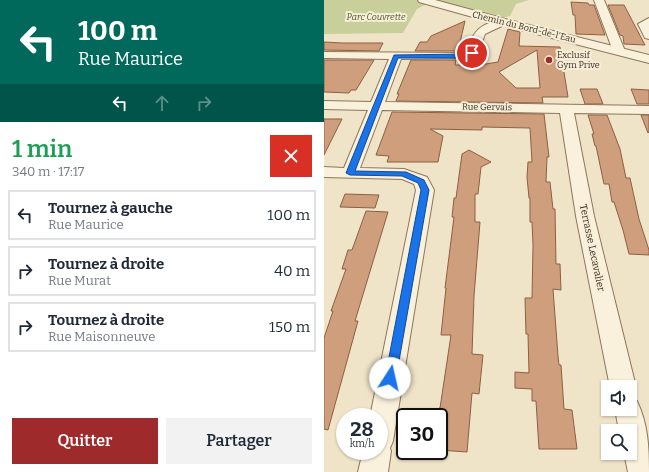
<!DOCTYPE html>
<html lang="fr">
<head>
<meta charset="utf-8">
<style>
	body { margin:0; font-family:Bitter,serif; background:#f2f2f3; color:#1f2937; height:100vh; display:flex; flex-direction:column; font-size:15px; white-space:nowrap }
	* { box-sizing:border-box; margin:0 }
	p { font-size:13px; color:#747a83 }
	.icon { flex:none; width:22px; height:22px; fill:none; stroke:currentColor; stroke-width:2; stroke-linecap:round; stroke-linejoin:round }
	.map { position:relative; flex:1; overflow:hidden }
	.sheet { display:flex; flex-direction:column; background:#fff; width:324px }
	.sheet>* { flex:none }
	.hud { background:#00695c; color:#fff; overflow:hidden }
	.controls { position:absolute; left:277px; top:380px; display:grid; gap:8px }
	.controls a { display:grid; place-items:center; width:36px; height:36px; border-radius:0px; background:#fff; box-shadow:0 1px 3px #0004; font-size:20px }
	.speed { position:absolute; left:12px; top:408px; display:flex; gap:8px; font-size:20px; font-weight:700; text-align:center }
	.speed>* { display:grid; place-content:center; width:52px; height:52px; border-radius:50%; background:#fff; box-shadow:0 1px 3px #0004; line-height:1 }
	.speed small { font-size:10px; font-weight:400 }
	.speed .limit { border:2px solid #111; border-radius:6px; background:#fff; color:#111 }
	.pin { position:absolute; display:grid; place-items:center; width:34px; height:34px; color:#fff; margin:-17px; border:2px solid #fff; border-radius:50%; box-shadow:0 1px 4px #0007 }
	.me { position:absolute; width:44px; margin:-22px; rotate:10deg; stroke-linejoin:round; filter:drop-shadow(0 0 3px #0008) }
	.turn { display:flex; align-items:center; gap:14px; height:84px; padding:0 12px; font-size:18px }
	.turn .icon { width:52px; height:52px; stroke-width:2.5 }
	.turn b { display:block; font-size:28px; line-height:34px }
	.lanes { display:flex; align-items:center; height:38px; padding:0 12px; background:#0003; justify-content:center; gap:20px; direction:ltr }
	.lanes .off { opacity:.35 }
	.round { display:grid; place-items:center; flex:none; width:42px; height:42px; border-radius:0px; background:#f2f2f3 }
	.overview { display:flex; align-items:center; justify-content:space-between; height:68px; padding:0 12px }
	h1 { font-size:24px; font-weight:600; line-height:30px; color:#1e9e55 }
	.primary-button { display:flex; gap:8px; margin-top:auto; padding:8px 12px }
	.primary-button a { flex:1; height:46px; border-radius:0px; background:#9e2a2b; color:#fff; font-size:16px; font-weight:600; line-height:46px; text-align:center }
	.primary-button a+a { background:#f2f2f3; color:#1f2937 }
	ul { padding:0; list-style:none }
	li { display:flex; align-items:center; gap:12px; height:50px; margin:0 8px 6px; padding:0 4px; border:2px solid #e0e1e3; border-radius:0px }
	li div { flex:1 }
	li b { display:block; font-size:15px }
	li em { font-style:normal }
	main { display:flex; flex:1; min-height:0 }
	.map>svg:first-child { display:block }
</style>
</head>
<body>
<main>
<section class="sheet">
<div class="hud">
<div class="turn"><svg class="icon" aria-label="left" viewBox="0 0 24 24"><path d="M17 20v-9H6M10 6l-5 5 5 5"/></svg><div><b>100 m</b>Rue Maurice</div></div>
<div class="lanes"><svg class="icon" aria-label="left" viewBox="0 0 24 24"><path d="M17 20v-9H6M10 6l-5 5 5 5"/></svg><svg class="icon off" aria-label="ahead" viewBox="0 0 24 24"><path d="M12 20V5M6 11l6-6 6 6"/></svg><svg class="icon off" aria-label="right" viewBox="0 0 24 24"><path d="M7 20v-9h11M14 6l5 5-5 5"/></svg></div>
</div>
<div class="overview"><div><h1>1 min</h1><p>340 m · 17:17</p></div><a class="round" style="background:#d93025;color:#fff"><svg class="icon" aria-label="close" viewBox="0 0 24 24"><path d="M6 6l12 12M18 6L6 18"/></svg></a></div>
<ul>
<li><svg class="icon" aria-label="left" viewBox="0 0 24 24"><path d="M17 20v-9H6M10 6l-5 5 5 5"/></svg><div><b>Tournez à gauche</b><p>Rue Maurice</p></div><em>100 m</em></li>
<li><svg class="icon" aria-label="right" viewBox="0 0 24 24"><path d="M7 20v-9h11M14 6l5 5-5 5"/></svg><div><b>Tournez à droite</b><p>Rue Murat</p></div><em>40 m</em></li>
<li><svg class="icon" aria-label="right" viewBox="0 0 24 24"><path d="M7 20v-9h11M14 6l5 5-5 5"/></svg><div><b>Tournez à droite</b><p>Rue Maisonneuve</p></div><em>150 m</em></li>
</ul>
<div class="primary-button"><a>Quitter</a><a>Partager</a></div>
</section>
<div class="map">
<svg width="325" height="472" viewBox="0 0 325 472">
	<rect width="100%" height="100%" fill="#f0e4c8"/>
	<path fill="#c9cf9b" d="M0,0H93L103,4L93,9L79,33L0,34Z
		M106,0H205L192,4L186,16L177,18Z"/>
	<path fill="#cf9f7d" stroke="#8d5f41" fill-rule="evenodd" d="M247,2L264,3L265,5H270L281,35L252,34L251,15H249Z
		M284,5H300L321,45L300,44L299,36L296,35Z
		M141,21L134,51H91L96,42H103L107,36Z
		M184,29L196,32L195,46L236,47L244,97H218L219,103L72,101L75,94H73L87,60H132L131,65H144V67L174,62ZM213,50L216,88H192L175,72Z
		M0,42L19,43H59L55,51L0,50Z
		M0,60H50L32,90H27L25,93L0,92Z
		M256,89H273L279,104H261Z
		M307,89L325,90V104H313Z
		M68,112L220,114L225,157H223L222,182H226L229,209H231L232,264H236L237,290L229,289L234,356L235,365H237L240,409L248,410L253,449H215L212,401H208V389L191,388V372L205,373L204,334H202L201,298H208L209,245L208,222H206V198H205L203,177L204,162H208L206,128L158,127V130L106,129L119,136L114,162H63L65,156L52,155Z
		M264,115H283L296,149L302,178H306L315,219L325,250V255L305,254L299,230L290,202H288L285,184H280L272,146H271L268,134H270Z
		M317,115H325V132L324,133Z
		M0,119H18L0,155Z
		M145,150L167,162L157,167L154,194H151V222H156L150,296L148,354L159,355L155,394L148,393L143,452L115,450V408H116L127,335H117L122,288H121L130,217H128L130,198H132L138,154Z
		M21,194L55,195L51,208L16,207Z
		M42,211L64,212L31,321H34L4,430L0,429V338L9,311H7L22,269H18L24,250H28Z"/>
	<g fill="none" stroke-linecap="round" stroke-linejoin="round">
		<defs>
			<path id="minor" d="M270,0H280L301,51L299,53L295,54L289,51Z
				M325,18V39L321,38L314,24Z
				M178,19L183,22L182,24L161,34L154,53L146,58L77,59L61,102L325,106V114L250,113L270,216L312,387L308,395H306V387H286L252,216L236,113L58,110L36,168L80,169L103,177L110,190L69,441L66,448L67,451L64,472H34L39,451H55V417H46L92,190L90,184L78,179L0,177V167L20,168L44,110L0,109V101L47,102L65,59L0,58V52L140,53L143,51C149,30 157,24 178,19Z
				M306,398L313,401C324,424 325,447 325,472H304L300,453H306V431H295L291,409H306Z"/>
			<path id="tertiary" d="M94,0H111L189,21L325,55V63L181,26L95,2Z"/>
		</defs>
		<use href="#minor" stroke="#8d765c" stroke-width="2"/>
		<use href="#tertiary" stroke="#8d765c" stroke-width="2"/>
		<use href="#minor" fill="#faf1dc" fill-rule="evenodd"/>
		<use href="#tertiary" fill="#faf1dc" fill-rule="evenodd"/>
	</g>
	<path fill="#1a73e8" stroke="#114b97" d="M148,51L150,52V54L142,58H74L31,171L82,172L100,180L105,190L72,378L71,381L66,383L62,381L61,378L97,190L94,183L78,176L26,175L22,173L70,55L141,54Z"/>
	<circle fill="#9e2a2b" stroke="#f7eed8" stroke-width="1.5" cx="225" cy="60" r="4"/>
	<g text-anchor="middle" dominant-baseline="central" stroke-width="4" stroke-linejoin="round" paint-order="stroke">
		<g font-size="9" font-style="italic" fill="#4d5a26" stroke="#f7eed8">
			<text x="52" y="17">Parc Couvrette</text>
		</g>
		<g font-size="9" fill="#3d2e20" stroke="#f7eed8">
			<text transform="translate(200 27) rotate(14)">Chemin du Bord-de-l'Eau</text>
			<text transform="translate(163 107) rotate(1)">Rue Gervais</text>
		</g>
		<g font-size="9" fill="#3d2e20" stroke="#f7eed8" text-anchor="start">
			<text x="233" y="55">Exclusif<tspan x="233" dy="10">Gym Prive</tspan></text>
		</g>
		<g font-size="10" fill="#3d2e20" stroke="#f7eed8">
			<text transform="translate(268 248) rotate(78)">Terrasse Lecavalier</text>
		</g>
	</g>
</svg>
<div class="controls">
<a><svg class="icon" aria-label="sound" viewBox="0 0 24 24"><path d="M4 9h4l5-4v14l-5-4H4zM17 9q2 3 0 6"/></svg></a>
<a><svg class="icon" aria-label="search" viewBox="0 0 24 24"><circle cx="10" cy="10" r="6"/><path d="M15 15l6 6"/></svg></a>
</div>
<div class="speed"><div>28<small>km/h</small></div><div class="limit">30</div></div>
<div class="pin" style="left:148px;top:53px;background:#d93025"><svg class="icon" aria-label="arrive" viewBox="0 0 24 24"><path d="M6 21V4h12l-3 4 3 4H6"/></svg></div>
<svg class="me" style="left:66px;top:378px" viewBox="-20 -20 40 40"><circle r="19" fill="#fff"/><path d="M0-13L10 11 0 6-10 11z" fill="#1a73e8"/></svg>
</div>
</main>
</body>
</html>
